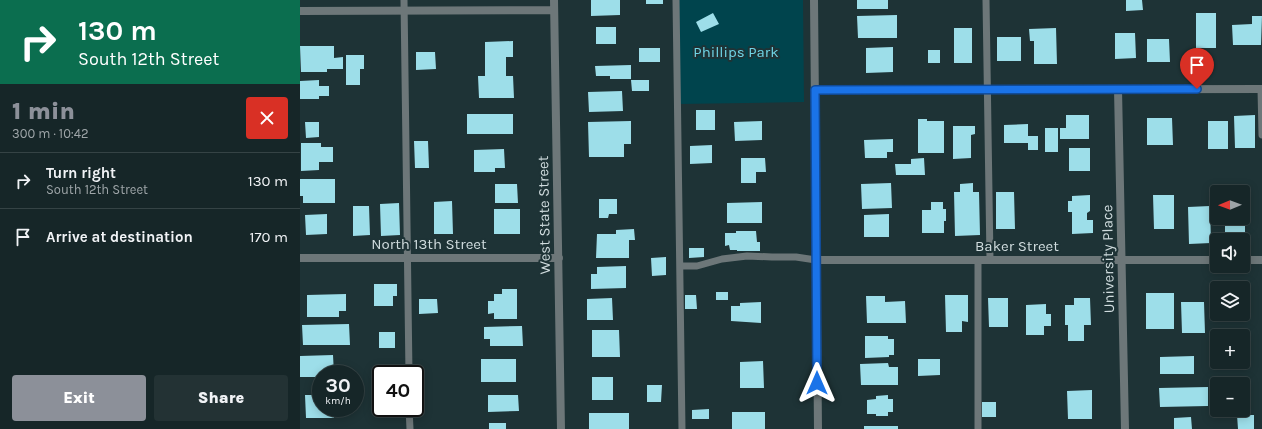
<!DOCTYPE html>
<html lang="en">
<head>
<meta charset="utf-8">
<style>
	body { margin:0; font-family:Karla,sans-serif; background:#233234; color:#f1f3f6; height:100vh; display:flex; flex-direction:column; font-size:15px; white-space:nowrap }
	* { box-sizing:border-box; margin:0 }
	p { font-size:13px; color:#9ea5a8 }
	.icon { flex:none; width:22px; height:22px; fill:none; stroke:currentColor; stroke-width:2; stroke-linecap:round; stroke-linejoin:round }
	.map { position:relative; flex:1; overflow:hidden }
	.details { display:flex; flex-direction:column; background:#162628; width:300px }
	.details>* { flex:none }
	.banner { background:#0b6e4f; color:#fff; overflow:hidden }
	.needle { width:26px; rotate:269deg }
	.tools { position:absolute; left:910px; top:185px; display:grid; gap:8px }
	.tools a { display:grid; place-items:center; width:40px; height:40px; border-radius:4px; background:#162628; box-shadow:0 2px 10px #0003,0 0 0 1px #354345; font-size:20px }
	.speed { position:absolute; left:12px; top:365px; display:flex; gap:8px; font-size:20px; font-weight:700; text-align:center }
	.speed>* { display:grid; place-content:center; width:52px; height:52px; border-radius:50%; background:#162628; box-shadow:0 2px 10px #0003,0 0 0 1px #354345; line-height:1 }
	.speed small { font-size:10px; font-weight:400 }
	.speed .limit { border:2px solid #111; border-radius:6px; background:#fff; color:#111 }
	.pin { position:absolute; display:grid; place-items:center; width:34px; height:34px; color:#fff; margin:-41px -17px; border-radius:50% 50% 50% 0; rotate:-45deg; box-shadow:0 0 4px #0007 }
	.pin .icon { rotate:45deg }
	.me { position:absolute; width:44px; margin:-22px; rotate:0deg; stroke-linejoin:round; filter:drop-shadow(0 0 3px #0008) }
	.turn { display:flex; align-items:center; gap:14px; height:84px; padding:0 12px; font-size:18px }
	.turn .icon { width:52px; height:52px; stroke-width:2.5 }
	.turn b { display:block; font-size:28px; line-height:34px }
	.round { display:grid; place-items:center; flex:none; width:42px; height:42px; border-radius:4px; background:#233234 }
	.headline { display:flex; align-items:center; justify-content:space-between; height:68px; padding:0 12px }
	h1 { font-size:24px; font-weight:800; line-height:30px; color:#8c9099 }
	.cta { display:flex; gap:8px; margin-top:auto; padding:8px 12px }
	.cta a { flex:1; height:46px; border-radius:4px; background:#8c9099; color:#fff; font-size:16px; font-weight:800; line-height:46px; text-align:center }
	.cta a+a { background:#233234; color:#f1f3f6 }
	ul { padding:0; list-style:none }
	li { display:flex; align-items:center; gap:12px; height:56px; padding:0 12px; border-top:1px solid #354345 }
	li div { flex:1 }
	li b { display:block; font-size:15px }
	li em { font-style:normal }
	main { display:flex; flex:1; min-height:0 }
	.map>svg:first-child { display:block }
</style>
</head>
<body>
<main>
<section class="details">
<div class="banner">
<div class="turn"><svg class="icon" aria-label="right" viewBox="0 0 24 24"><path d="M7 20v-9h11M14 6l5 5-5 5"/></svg><div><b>130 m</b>South 12th Street</div></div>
</div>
<div class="headline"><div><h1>1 min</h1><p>300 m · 10:42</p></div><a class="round" style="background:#d93025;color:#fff"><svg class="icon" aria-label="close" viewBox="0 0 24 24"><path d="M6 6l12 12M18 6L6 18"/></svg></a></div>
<ul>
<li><svg class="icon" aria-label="right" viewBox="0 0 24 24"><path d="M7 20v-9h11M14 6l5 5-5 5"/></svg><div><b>Turn right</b><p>South 12th Street</p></div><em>130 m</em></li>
<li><svg class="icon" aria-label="arrive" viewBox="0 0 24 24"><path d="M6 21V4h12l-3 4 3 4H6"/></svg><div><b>Arrive at destination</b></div><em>170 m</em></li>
</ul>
<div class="cta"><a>Exit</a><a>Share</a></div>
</section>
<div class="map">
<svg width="962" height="429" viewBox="0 0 962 429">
	<rect width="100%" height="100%" fill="#1e3336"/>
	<path fill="#00444d" d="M379,0H503L504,102L379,104Z"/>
	<path fill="#9ddee9" d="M291,0H320V15L291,16Z
		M346,0H363V4H346Z
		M557,0H588V9H557Z
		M826,0H842L843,10L826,11Z
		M413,13L419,24L401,32L396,22Z
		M896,13H916V48H896Z
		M597,15V38H558L557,16Z
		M952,16H962L961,45H933L932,25L952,24Z
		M296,27H316V44H296Z
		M654,28H672V63H654Z
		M756,28L757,64H734V41H730L729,29Z
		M815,33H835L836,58L815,59Z
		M697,37H721V61H697Z
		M847,39H869L870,62H847Z
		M213,41V57H206V76H213L214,98H179L178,76H185V42Z
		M0,46H34V58L43,57V69H27V72H1Z
		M593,47V72L566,73V48Z
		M339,48H360V62H339Z
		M628,50H640V63H628Z
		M116,52H135L136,69L116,70Z
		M46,55H64V69H60V85H46Z
		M331,65V79H310V76H296L295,66Z
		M19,80V86H29V96H19V99H0V81Z
		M331,80H349V91H332Z
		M322,91L323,111L289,112L288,92Z
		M396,110H415V130H396Z
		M167,114H213V134H167Z
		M766,115H789V139H760V128H766Z
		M955,115V148H935L934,116Z
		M847,118H872L873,145H847Z
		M618,119H627V121H644V153H618Z
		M331,121V144H324V157H289L288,122Z
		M462,121V140L435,141L434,122Z
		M908,121H928V149H908Z
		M5,122H19V137L6,138Z
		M728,124V136H738V150H728V143H704V125Z
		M653,126H675V134L671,135V158L653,159Z
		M745,128H758V152H745Z
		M593,139V152H587V158H565L564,140Z
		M114,141H128L129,168H115Z
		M1,143H21V147H33V162H19V170L1,171Z
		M412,145V163L390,164V146Z
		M769,148H790V171H769Z
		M204,149L205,168H195V172H174V150Z
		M441,158H465L466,172H456V183H441Z
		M624,158L625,175H596L595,164H611V159Z
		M0,179H35V203H3V196H0Z
		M591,183L592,208L562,209L561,184Z
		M673,183V192H679L680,235L655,236L654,192H660V184Z
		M195,184H217L218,203H195Z
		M696,192H714L715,229H696Z
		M790,195V211L787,213V220H793V233L772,234V212H768V201H772V196Z
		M853,195H874V229H854Z
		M299,199H317V214H309L308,218H299Z
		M943,199H945V232H925V218H943Z
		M152,201L153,234H134V202Z
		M462,202V223H427V203Z
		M631,202H643V209H646V221H644V233H622V210H631Z
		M99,203L100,235L81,236L80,204Z
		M53,206H69L70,235L53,236Z
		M910,206L911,243L889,244L888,207Z
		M194,209H220V234H194Z
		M27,214V234L6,235L5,215Z
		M589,214V237H564V215Z
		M334,229L335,240H329V258H296L297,234H316V230Z
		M436,231H456L457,242H460V251H437V250H430L429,245L425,246V233H436Z
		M389,248H404V257L389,258Z
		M366,257V275L352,276L351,258Z
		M326,266V288L291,289V274H297V267Z
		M74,284H97V296H93V306H74Z
		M202,289H217V319H194V313L188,314V301H194V294H202Z
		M416,292H428V300H416Z
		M846,293H874V329H846Z
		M46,294V311H39V317H7V295Z
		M385,295H396L397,309H385Z
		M645,295H668V322L662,321V332H646Z
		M566,296H585V302L605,301L606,323H567Z
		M943,297H947V321L927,322L926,314H943Z
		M312,298L313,320H287V299Z
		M688,298H708V327H689Z
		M774,298H790L791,325H784V341H768V325H765V305H774Z
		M119,299H137L138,313L119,314Z
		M461,302V323L431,321V306H440V303Z
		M881,302H904L905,333H882Z
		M746,304V314H751V326H744V335H726V305Z
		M49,324L50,345H3L2,325Z
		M222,326L223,346H190V339H184V327Z
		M292,330H319L320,357H292Z
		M79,332H95V348H79Z
		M565,336H588V339H594V355H589V357L565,358Z
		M33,355L34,374H21V377H0V356Z
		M894,356V374H860V357Z
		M181,359H216V382H181Z
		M618,359H640V375L618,376Z
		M463,361L464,388H440V362Z
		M588,363L589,367H598V385H561L560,364Z
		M82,365H95L96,374H82Z
		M292,377H313V400H292Z
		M347,385H362L361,402H347Z
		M908,387V406L860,407L859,388Z
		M792,390V419H768L767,391Z
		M5,395H21V408H43V414H34V418H6Z
		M76,395H81V408H101V415H77Z
		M188,395H218L219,411L188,412Z
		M588,395V399H593V412H588V416H576V414H567V400L576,399V396Z
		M682,402H696V417H682Z
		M409,409V419H392V410Z
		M432,412H465V429H432Z
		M289,413H329V429H289Z
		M937,415H954V429H938Z
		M891,417L892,429H874V418Z
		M189,423H206V429H189Z
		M564,426H598V429H564Z"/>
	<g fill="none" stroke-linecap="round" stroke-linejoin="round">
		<path stroke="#6d7779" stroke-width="7" d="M104,0L109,374
			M376,0L382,429
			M686,0L690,260
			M961,89L962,135
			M678,260V429
			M380,266H397L422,259L447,256L472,257H496L516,260
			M109,408L110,429"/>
		<path stroke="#6d7779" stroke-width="8" d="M254,0L261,429
			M0,11L254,10
			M818,89L825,429
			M515,90L962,89
			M0,258H259
			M516,260H917
			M943,260H962"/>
		<path stroke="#6d7779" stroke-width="8" d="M514,0L518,429"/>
	</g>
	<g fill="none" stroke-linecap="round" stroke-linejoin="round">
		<defs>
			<path id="route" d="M517,383L515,90L897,89"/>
		</defs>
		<use href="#route" stroke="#114b97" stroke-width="10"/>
		<use href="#route" stroke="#1a73e8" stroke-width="7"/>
	</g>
	<g text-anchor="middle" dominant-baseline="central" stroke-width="4" stroke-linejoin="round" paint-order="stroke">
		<g font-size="15" fill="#70d5e6" stroke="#1e3336">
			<text x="436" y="52">Phillips Park</text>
		</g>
		<g font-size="15" fill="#d0dcde" stroke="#1e3336">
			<text transform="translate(244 215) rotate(-91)">West State Street</text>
			<text x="129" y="244">North 13th Street</text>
			<text x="717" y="246">Baker Street</text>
			<text transform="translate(808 259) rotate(-91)">University Place</text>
		</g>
	</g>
</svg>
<div class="tools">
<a><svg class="needle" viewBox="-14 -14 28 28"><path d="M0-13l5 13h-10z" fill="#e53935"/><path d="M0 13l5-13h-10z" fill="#9ea5a8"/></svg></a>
<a><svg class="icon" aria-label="sound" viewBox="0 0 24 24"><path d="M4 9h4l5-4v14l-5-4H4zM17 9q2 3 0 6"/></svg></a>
<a><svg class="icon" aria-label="layers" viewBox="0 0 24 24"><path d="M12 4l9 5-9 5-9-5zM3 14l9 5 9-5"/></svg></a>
<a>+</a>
<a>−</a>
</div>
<div class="speed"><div>30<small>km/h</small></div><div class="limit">40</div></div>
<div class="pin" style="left:897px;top:89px;background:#d93025"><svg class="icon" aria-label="arrive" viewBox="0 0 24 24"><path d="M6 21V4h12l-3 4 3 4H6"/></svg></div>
<svg class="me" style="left:517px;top:383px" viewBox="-20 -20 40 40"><path d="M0-17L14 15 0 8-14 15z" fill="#1a73e8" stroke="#fff" stroke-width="4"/></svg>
</div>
</main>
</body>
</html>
